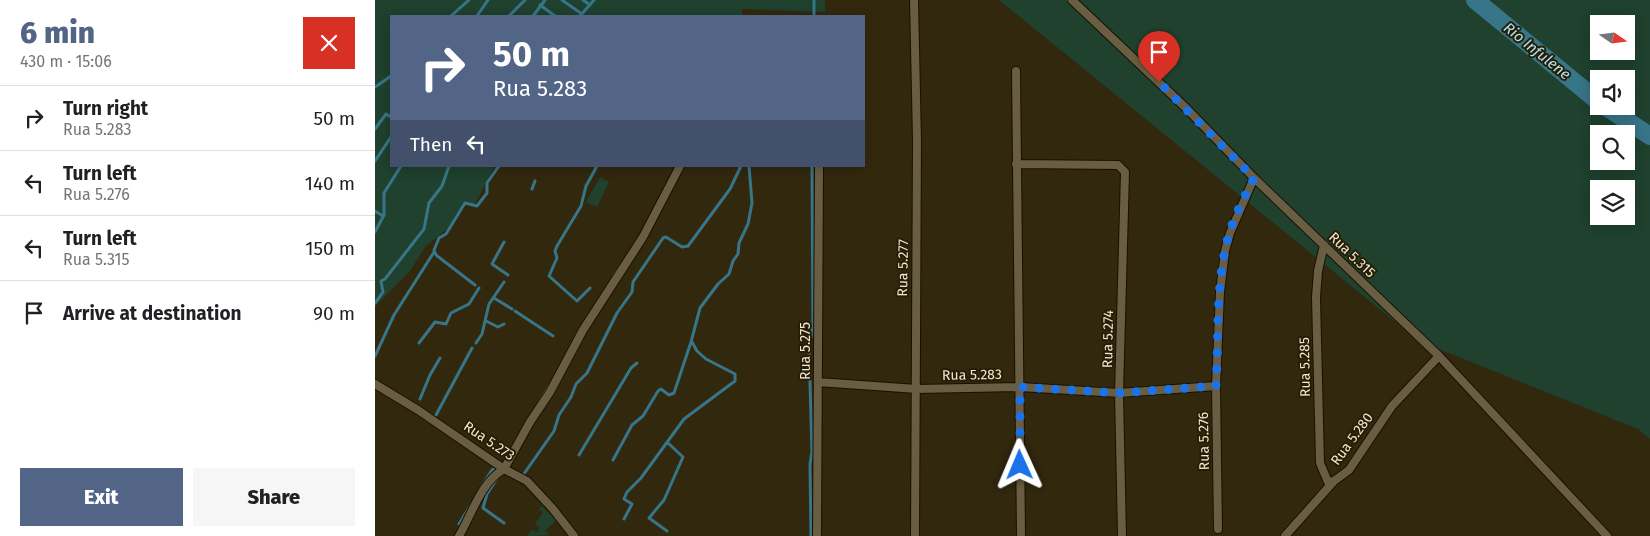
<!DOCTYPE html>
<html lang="en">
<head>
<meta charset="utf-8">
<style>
	body { margin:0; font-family:"Fira Sans",sans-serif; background:#f6f6f6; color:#202124; height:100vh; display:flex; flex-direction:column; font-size:19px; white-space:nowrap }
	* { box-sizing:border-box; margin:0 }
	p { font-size:16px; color:#757577 }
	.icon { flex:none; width:28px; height:28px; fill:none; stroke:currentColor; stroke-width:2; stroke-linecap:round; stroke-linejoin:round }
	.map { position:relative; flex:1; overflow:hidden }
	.panel { display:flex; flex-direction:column; background:#fff; width:375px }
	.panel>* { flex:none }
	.guide { position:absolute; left:15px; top:15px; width:475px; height:152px; border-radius:0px; box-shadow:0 2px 12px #0003; background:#536586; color:#fff; overflow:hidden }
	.needle { width:32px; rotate:104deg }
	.tools { position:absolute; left:1215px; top:15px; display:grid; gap:10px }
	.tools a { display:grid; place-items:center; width:45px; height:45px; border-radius:0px; background:#fff; box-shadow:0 2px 12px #0003; font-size:25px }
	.pin { position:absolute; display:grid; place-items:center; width:42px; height:42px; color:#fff; margin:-51px -21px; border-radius:50% 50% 50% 0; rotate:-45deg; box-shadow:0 0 5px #0007 }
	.pin .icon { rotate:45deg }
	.me { position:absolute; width:55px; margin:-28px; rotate:359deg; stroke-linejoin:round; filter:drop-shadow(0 0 4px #0008) }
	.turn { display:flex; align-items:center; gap:18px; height:105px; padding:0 20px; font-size:22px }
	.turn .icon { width:65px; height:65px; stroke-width:2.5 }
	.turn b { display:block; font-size:35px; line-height:42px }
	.then { display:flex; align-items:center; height:48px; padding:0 20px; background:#0003; gap:10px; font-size:19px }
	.round { display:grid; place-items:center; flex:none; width:52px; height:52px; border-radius:0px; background:#f6f6f6 }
	.summary { display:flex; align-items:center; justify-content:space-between; height:85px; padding:0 20px }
	h1 { font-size:30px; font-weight:800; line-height:38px; color:#536586 }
	.action { display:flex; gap:10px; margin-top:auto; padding:10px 20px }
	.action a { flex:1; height:58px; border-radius:0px; background:#536586; color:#fff; font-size:20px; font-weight:800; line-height:58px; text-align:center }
	.action a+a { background:#f6f6f6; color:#202124 }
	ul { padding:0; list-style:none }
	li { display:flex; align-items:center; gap:15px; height:65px; padding:0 20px; border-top:1px solid #e0e0e0 }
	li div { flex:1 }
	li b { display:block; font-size:19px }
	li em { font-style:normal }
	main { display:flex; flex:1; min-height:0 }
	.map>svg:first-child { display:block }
</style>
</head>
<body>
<main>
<section class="panel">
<div class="summary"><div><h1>6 min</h1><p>430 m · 15:06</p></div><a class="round" style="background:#d93025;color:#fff"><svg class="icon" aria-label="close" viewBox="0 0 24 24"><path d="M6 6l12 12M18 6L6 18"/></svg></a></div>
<ul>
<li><svg class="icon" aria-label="right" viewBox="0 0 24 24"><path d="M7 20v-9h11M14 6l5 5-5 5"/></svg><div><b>Turn right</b><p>Rua 5.283</p></div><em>50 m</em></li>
<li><svg class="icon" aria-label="left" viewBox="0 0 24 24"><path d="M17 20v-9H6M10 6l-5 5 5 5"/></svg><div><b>Turn left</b><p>Rua 5.276</p></div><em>140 m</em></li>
<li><svg class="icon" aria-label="left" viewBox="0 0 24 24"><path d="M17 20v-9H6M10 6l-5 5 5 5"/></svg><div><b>Turn left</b><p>Rua 5.315</p></div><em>150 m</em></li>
<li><svg class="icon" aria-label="arrive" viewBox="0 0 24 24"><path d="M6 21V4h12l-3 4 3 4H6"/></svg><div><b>Arrive at destination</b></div><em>90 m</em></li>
</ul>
<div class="action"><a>Exit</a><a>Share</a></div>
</section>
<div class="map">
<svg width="1275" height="536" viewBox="0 0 1275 536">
	<rect width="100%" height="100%" fill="#32280e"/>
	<path fill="#1f412e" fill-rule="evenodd" d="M0,0H450V12L367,9V16H16V166H120L100,204H89L73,228L50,247L35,271L0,307Z
		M624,0H1275V439L1263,429L1044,341ZM1224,24H1251V51H1224ZM1224,79H1251V106H1224ZM1224,134H1251V161H1224ZM1224,189H1251V216H1224Z
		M225,177L234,182L222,207L211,202Z
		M167,506L181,520L170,531L174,535L152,536L157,529L161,533L165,528L160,523L168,513L164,509Z"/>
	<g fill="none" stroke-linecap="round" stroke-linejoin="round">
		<path stroke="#377589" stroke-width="3" d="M187,0L207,14
			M208,0L215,5
			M439,0V16
			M165,5L180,16
			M76,16L94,0
			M102,16L113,0
			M134,16L150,0
			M158,16L170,0
			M205,16L219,0
			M0,87L16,76
			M0,129L11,114L16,117
			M0,161L16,137
			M157,189L160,181
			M0,211L8,216
			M0,232L9,215V193L26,166
			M129,242L117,264L133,275
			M239,275L248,262
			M100,285L61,255L59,250L64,238L71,234L90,203L102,206L112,193V183L124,166
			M215,288L202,301L174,276L182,258L180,251L182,246L206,206L211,186L222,166
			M119,298L137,309
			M0,303L8,292L6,281L10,279L49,229L54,203L67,186L74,166
			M140,311L178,336
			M242,313L257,292L258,282L288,238L291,237L307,247L313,246L355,189L366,166
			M111,321L123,327L129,324
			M44,343L60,322L71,324L76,313L94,304L104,288
			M101,343L107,334L114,304L129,282
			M0,356L19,315L59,252
			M45,399L55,375L65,358
			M163,404L174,386
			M61,415L97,348
			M204,455L256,368L262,363
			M238,460L257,425L268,416L283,391L286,389L294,395L299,393L316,342L325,308L343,284L354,274L358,261L363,254L364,243L373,224L377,203L374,166
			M123,477L112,494L108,508L129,523
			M146,478L179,431L184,415L196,397L201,384L212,373L242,313
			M106,487L117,470L125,467
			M249,519L257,504L249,499L252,492L266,478L309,419L360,381V374L331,359L322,351L317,342
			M84,524L97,503
			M292,531L274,518L289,500L308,457L292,442
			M436,536L435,464L437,452L434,348L438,326L437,166"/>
		<path stroke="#377589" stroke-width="18" d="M1100,0L1224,102
			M1230,106L1275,136"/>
		<defs>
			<path id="street" d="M539,0L542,141L540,536
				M697,0L812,109L879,178L1064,356L1232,536
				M641,71L646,536
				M641,164L743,165L750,172L744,393L747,536
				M949,245L943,271L941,297L945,463L953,482L959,481
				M443,382L542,389L645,387L744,393L841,386
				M0,384L43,410L129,469L152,481L178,509L199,536
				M129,469L155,422L175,392L208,330L268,237L305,166
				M843,529L841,386L845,292L850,251L855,233L879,178
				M84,536C97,514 106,482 129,469
				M442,536L444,166
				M910,536L959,481L974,470L1017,406L1064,356"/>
		</defs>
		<use href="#street" stroke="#191000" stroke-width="10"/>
		<use href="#street" stroke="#695e43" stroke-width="8"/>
	</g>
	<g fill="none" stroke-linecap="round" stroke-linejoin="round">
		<path stroke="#1a73e8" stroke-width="9" stroke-dasharray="0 16.2" d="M645,465V387L744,393L841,386C844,336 840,282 854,234C860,214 870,196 879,178L784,82"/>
	</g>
	<g text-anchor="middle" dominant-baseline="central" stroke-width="4" stroke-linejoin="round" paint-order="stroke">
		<g font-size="14" fill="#eee8d8" stroke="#281e04">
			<text transform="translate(977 255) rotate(44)">Rua 5.315</text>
			<text transform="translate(528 268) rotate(-89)">Rua 5.277</text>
			<text transform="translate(733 339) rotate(-89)">Rua 5.274</text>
			<text transform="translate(430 351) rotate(-90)">Rua 5.275</text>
			<text transform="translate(930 367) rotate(-91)">Rua 5.285</text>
			<text transform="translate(597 375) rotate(-1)">Rua 5.283</text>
			<text transform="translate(977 439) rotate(-54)">Rua 5.280</text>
			<text transform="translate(114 441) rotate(34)">Rua 5.273</text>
			<text transform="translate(829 441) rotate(-91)">Rua 5.276</text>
		</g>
		<g font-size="15" font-style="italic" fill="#aee3f6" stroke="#281e04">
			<text transform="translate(1162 51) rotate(39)">Rio Infulene</text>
		</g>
	</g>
</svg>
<div class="tools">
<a><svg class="needle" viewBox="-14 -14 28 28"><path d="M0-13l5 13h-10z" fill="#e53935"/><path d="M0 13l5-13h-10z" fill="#757577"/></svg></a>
<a><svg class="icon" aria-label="sound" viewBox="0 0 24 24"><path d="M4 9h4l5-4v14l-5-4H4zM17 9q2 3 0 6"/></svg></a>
<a><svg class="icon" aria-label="search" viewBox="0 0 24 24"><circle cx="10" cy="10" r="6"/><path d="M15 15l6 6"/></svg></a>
<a><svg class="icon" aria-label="layers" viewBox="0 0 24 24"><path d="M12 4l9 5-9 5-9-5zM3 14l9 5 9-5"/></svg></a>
</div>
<div class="pin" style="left:784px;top:82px;background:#d93025"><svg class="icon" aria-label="arrive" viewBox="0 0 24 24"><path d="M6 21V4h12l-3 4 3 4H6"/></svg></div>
<svg class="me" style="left:645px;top:465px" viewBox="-20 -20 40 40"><path d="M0-17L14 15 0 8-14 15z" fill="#1a73e8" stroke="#fff" stroke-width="4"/></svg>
<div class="guide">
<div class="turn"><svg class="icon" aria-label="right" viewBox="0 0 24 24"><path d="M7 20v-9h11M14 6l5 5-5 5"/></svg><div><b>50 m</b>Rua 5.283</div></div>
<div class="then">Then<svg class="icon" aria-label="left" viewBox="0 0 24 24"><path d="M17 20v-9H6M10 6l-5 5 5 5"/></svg></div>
</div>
</div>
</main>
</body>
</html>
